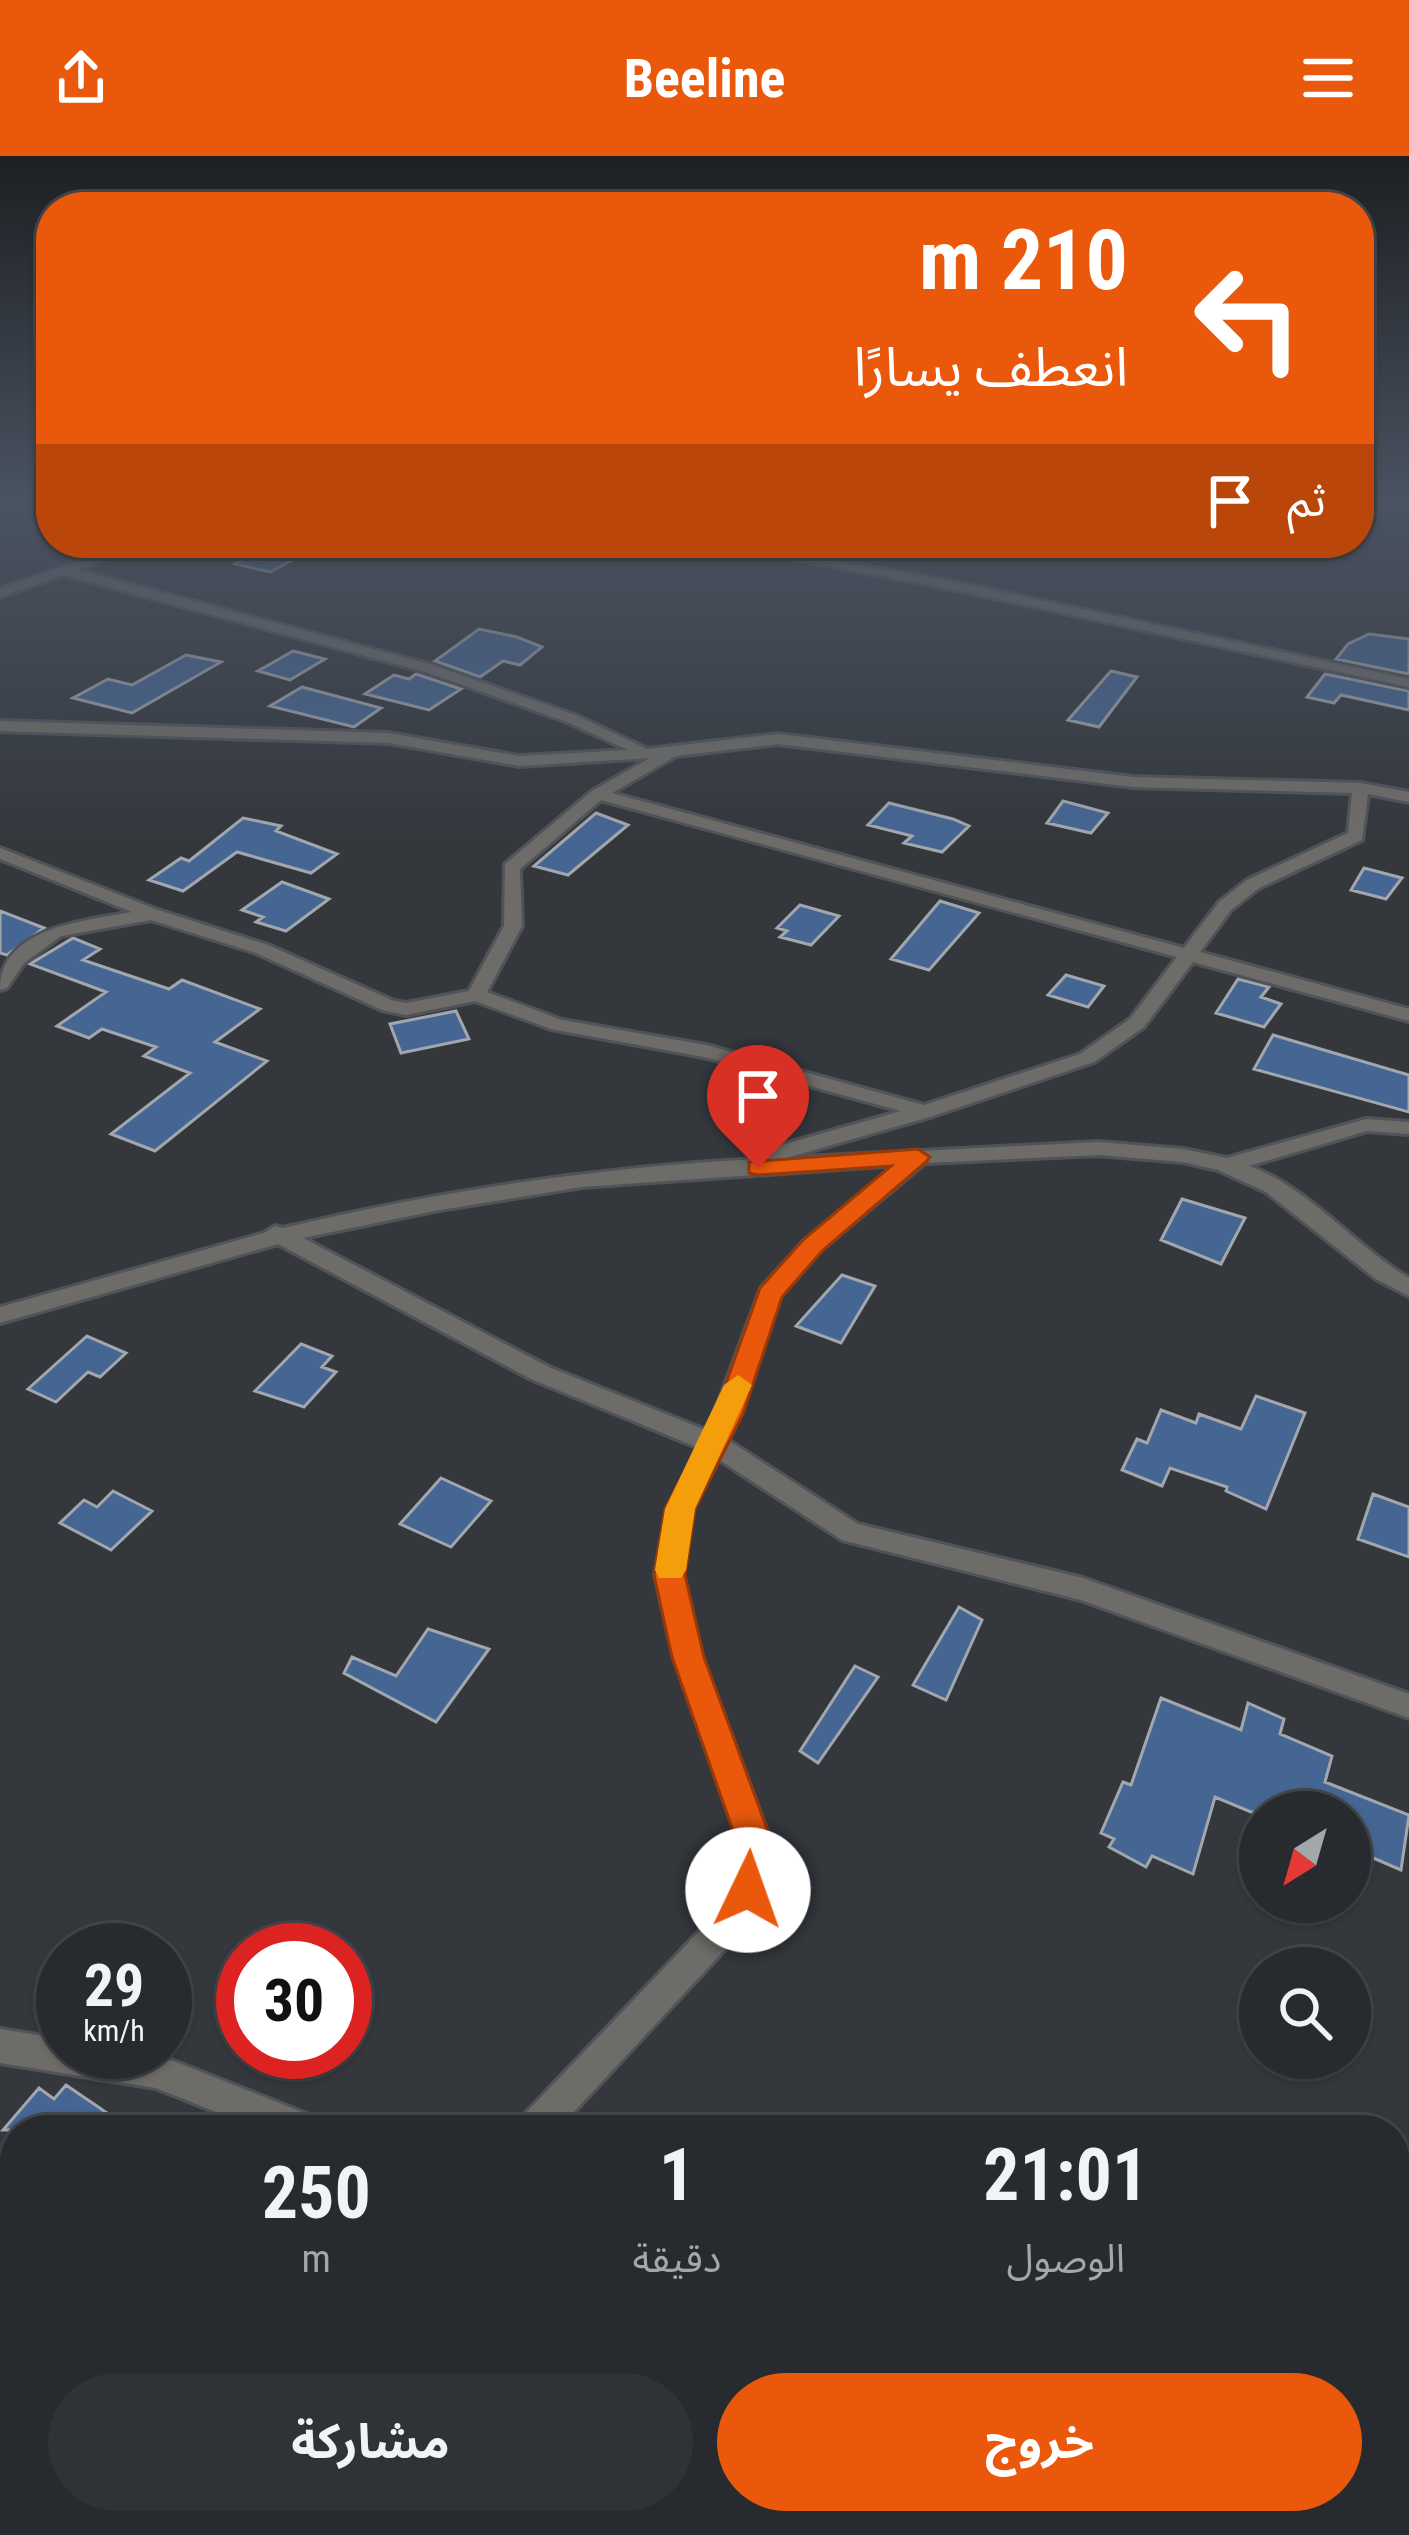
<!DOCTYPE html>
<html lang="ar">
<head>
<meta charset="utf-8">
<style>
	body { margin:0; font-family:"Roboto Condensed","Noto Sans Arabic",sans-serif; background:#2f3236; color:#f1f3f6; direction:rtl; height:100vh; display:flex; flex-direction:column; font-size:45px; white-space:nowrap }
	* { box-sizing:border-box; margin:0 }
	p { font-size:39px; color:#a4a7aa }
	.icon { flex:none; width:66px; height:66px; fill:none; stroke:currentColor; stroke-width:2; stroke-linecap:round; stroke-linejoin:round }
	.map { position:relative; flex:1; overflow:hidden; direction:ltr }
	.sheet { position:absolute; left:0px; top:1959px; width:1410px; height:420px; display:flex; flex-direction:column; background:#272a2e; border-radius:48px 48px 0 0; box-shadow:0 3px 9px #0004,0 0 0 3px #43464a; direction:rtl }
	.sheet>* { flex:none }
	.top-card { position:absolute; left:36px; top:36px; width:1338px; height:366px; border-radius:48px; box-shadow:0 3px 9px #0004,0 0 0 3px #43464a; direction:rtl; background:#ea580c; color:#fff; overflow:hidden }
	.needle { width:78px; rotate:217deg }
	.controls { position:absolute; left:1239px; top:1635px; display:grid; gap:24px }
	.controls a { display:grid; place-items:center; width:132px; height:132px; border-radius:50%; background:#272a2e; box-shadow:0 3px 9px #0004,0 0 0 3px #43464a; font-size:60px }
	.speed { position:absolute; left:36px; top:1767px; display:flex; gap:24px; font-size:60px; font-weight:700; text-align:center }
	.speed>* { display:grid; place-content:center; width:156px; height:156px; border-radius:50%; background:#272a2e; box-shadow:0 3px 9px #0004,0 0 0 3px #43464a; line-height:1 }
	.speed small { font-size:30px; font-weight:400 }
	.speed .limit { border:18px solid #d22; background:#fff; color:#111 }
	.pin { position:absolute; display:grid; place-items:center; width:102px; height:102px; color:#fff; margin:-123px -51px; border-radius:50% 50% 50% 0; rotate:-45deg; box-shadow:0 0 12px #0007 }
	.pin .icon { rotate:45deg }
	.me { position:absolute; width:132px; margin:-66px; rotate:3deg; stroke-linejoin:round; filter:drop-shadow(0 0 9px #0008) }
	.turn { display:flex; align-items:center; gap:42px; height:252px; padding:0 48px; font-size:54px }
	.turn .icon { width:156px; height:156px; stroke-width:2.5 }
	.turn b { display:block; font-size:84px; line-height:102px }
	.then { display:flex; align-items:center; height:114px; padding:0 48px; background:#0003; gap:24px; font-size:45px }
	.eta { display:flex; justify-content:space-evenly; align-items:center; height:204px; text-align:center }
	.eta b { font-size:72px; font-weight:700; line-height:84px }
	.primary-button { display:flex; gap:24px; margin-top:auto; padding:24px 48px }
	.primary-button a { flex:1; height:138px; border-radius:72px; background:#ea580c; color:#fff; font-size:48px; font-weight:700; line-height:138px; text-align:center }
	.primary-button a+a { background:#2f3236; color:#f1f3f6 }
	header { display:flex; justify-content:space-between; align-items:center; height:156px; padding:0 48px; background:#ea580c; color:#fff; font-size:54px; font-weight:700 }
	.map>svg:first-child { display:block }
</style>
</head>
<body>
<header><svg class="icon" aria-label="menu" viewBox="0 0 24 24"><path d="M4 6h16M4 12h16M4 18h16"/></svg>Beeline<svg class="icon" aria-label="share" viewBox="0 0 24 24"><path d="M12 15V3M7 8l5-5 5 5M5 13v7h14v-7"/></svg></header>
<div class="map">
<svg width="1409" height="2379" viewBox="0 0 1409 2379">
	<rect width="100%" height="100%" fill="#34383d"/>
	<path fill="#456592" stroke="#a2a7ae" stroke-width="3" d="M274,387L312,394L270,416L235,408Z
		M479,473L517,481L542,491L520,509L503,505L480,521L435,505Z
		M1369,478L1409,483V518L1336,503L1348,488Z
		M293,495L325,503L290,524L258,515Z
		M186,499L221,506L132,557L73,542L108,523L132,529Z
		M1111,515L1137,521L1099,571L1068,564Z
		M416,518L461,533L429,554L365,538L394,519L409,523Z
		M1325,518L1409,535V554L1341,539L1334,547L1307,541Z
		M302,531L381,552L354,571L270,550Z
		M1063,645L1108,657L1091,677L1047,667Z
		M889,647L953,663L969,670L942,696L904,687L912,680L868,669Z
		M596,657L628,669L568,719L534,710Z
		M243,662L281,670L276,675L337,698L311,717L237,696L183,735L149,724L181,702L189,705Z
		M1364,712L1402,722L1386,743L1351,734Z
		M282,726L329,743L286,775L256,766L263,761L242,754Z
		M940,745L979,757L929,814L891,803Z
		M800,749L839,760L811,789L780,781L787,775L777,772Z
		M0,755L44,772L7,799L0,797Z
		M73,782L100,793L83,804L169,833L182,824L260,853L215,886L267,905L155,995L111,978L190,917L144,900L156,891L102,873L89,882L57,870L106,836L30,808Z
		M1066,819L1104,830L1088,851L1048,839Z
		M1238,823L1269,831L1261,841L1281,848L1264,871L1216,857Z
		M456,855L469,883L401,897L390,868Z
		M1273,879L1409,919V956L1254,913Z
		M1182,1043L1245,1062L1221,1108L1161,1084Z
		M842,1119L875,1130L841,1187L796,1170Z
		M87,1180L126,1197L100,1221L88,1216L56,1246L28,1233Z
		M301,1188L332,1200L322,1211L336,1216L304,1251L255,1235Z
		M1256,1240L1305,1257L1266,1353L1226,1335L1227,1331L1170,1312L1162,1330L1122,1314L1137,1283L1147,1287L1161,1254L1196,1267L1199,1258L1241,1273Z
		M441,1322L491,1345L451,1391L400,1368Z
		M113,1335L152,1355L111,1394L60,1367L84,1344L97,1351Z
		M1373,1338L1409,1351V1401L1358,1383Z
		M959,1451L982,1464L946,1544L913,1529Z
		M428,1473L489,1493L436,1566L344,1517L352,1501L396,1520Z
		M855,1510L878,1521L818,1607L800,1595Z
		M1161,1542L1241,1574L1248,1547L1284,1563L1280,1578L1332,1600L1325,1626L1409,1659L1401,1714L1350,1692V1656H1251L1215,1641L1193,1718L1152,1700L1146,1711L1109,1691L1114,1683L1101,1677L1123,1626L1131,1629Z
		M66,1929L110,1959L97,1974H3L39,1932L54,1943Z"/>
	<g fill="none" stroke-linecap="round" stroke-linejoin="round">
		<defs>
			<path id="street" d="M131,387H149L77,414L436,510L578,560L647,593L778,578L1133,621L1360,627L1409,636V646L1368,638L1362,684L1259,732L1231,754L1200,796L1409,853V865L1193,806L1144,871L1094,906L933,960L786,1002L1098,986L1183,993L1227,1002L1366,963L1409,966V978L1367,975L1249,1010C1310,1032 1353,1089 1409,1122V1140L1376,1123L1266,1036L1218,1014L1183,1006L1098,999L925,1007L821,1094L780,1141L741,1258L728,1284L858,1368L1083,1422L1409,1538V1562L1081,1444L842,1384L718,1303L693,1353L683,1419L702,1501L772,1689L764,1734L732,1786L557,1974H515L521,1962L710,1764L733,1729L740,1689L674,1501L655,1419L667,1353L699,1292L531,1223L278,1088L0,1167V1151L264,1077L275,1070L283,1072C440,1035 598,1011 759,1003L760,995L901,955L704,901L551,873L475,845L406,859L382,854L256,797L151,764L61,780L24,807L7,832L0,834C0,771 85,765 132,756L0,703V692L158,754L268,789L394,845L406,847L469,835L504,770L505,708L592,635L650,602L519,610L389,587L0,575V565L389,577L519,600L628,594L567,566L426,516L64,419L0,441V433ZM778,588L1133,631L1352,637L1348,677L1247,724L1219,746L1184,792L612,637L676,600ZM601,644L1177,801L1130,863L1080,898L924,949L706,889L562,864L487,836L522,770L520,713ZM896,1009L805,1084L761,1132L708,1275L549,1211L303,1082L434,1055L582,1031Z
				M709,387H736L960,427L1409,523V531L960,435Z
				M0,1873L63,1883V1896L156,1898L317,1962L323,1974H261L156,1932L0,1907Z
				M220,2364H309L302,2379H213Z"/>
		</defs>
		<use href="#street" stroke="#505458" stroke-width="6"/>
		<use href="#street" fill="#6e6c69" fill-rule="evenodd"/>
	</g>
	<linearGradient id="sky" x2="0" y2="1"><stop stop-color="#1d1f22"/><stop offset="0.51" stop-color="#4a5362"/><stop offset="1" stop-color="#4a5362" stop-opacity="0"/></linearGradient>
	<rect width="1409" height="678" fill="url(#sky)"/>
	<path fill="#ea580c" stroke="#983908" stroke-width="3" d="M918,993L930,1001L926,1006L822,1095L782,1141L743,1258L695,1353L685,1419L704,1501L773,1689L760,1746L748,1751L735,1746L730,1734L738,1689L672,1501L654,1419L665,1353L715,1258L760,1132L804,1083L891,1010L758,1019L749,1017V1006Z"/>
	<path fill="#f59e0b" d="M738,1219L752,1229L695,1353L686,1414L681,1422H659L655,1414L665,1353L724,1229Z"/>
</svg>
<div class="controls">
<a><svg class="needle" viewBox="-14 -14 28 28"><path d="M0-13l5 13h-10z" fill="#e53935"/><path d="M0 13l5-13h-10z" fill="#a4a7aa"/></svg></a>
<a><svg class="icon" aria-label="search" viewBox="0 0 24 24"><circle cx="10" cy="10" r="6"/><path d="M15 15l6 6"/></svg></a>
</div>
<div class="speed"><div>29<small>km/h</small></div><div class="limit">30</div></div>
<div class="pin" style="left:758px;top:1012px;background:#d93025"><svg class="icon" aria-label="arrive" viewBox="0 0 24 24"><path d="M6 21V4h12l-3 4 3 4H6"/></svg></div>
<svg class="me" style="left:748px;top:1734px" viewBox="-20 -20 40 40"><circle r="19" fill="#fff"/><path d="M0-13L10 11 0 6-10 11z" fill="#ea580c"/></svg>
<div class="top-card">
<div class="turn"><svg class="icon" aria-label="left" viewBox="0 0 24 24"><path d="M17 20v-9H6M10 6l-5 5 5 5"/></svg><div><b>210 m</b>انعطف يسارًا</div></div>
<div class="then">ثم<svg class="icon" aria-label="arrive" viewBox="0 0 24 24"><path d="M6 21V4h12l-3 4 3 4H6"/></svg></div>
</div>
<section class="sheet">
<div class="eta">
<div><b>21:01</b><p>الوصول</p></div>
<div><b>1</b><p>دقيقة</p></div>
<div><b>250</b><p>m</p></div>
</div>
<div class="primary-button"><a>خروج</a><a>مشاركة</a></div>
</section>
</div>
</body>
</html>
